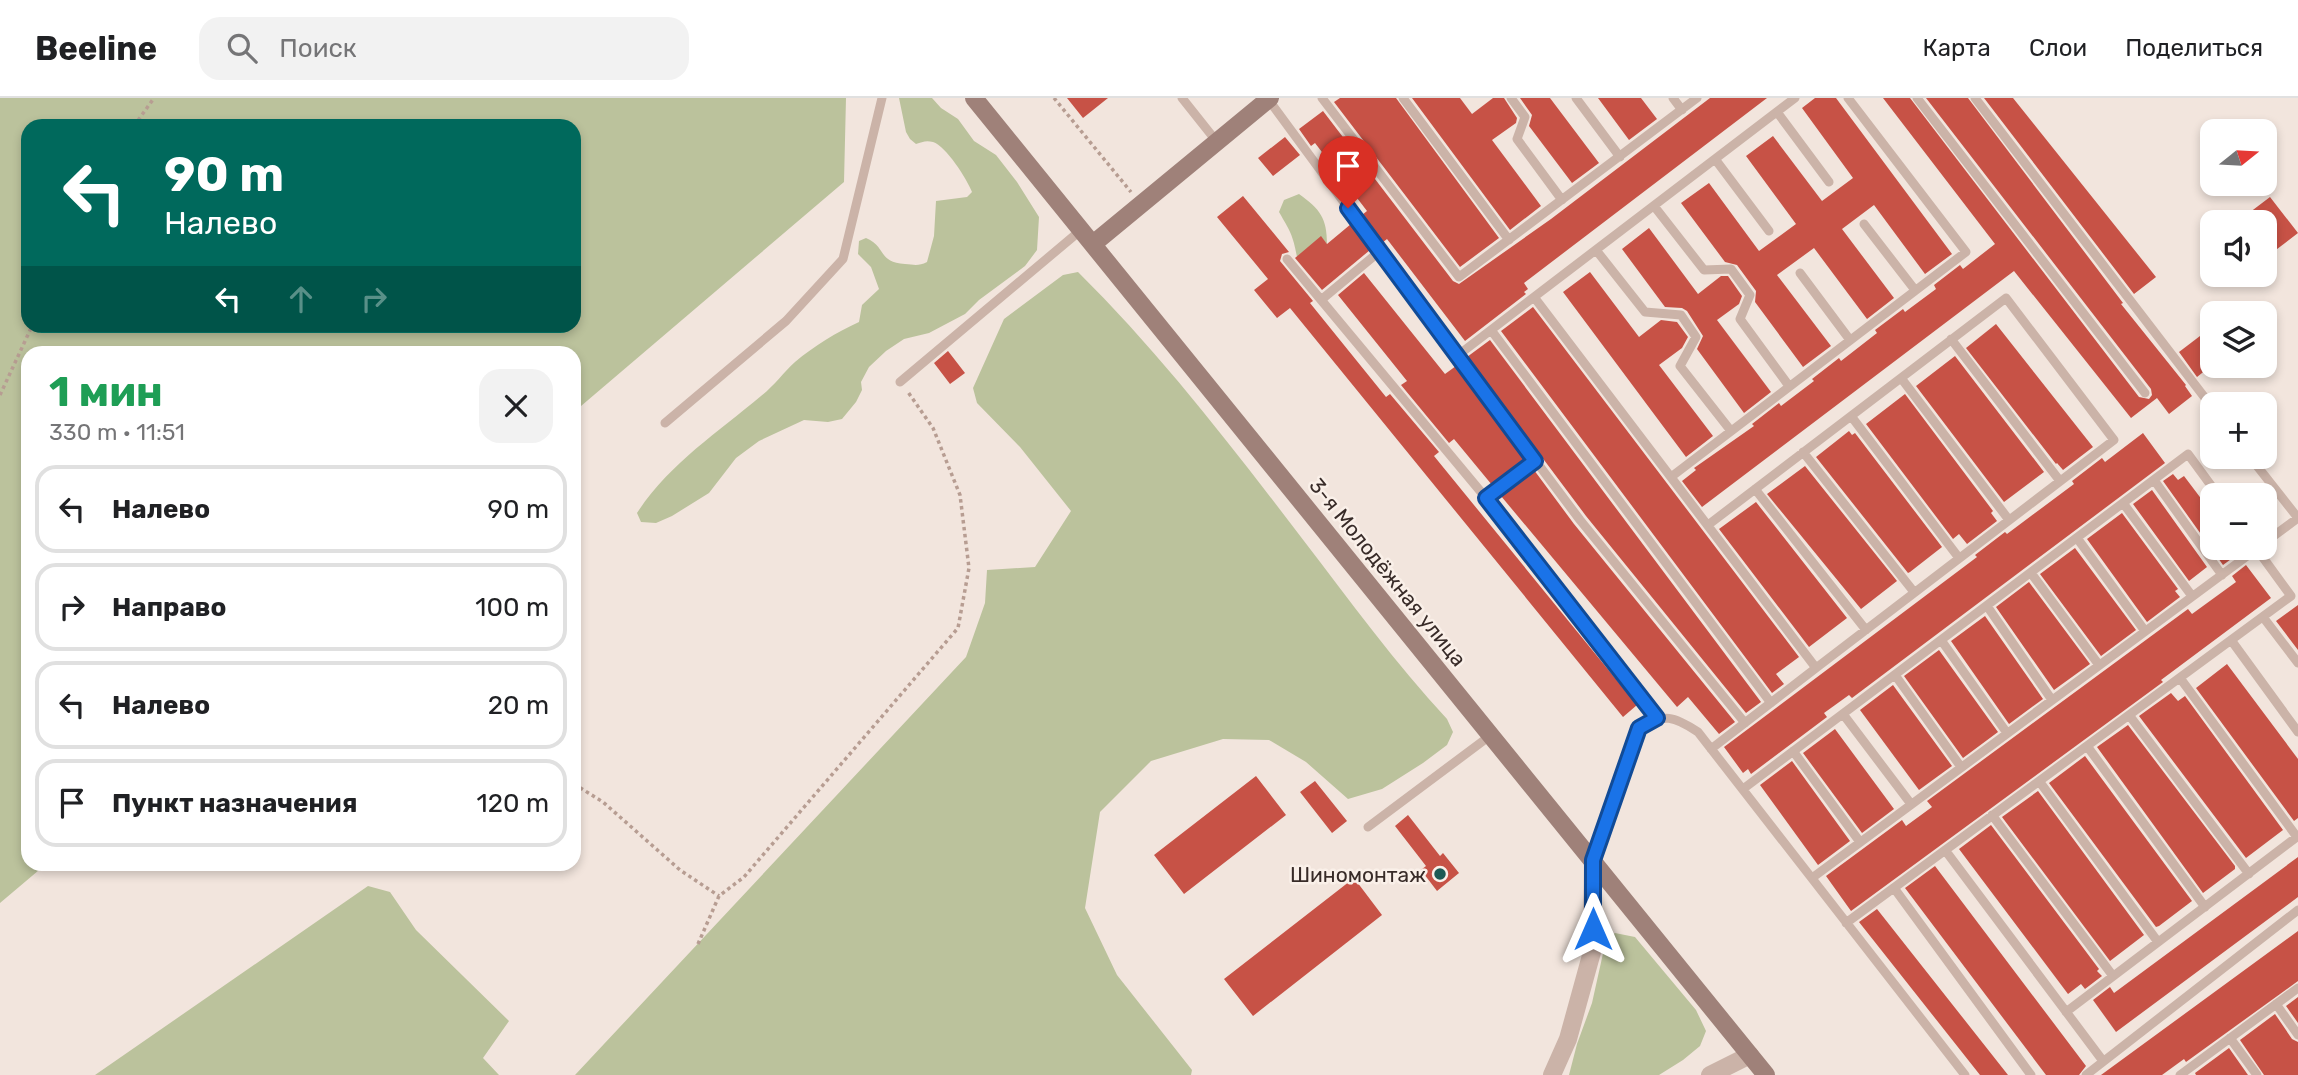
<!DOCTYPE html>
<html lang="ru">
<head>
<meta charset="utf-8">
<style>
	body { margin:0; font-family:Rubik,sans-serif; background:#f2f2f2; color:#202124; height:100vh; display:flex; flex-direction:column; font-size:26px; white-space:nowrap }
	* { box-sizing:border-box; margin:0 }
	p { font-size:23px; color:#757577 }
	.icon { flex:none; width:38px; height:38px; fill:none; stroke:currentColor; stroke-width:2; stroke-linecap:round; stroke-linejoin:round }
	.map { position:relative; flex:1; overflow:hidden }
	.drawer { position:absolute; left:21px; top:248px; width:560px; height:525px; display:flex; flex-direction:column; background:#fff; border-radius:21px; box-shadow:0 4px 10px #0003 }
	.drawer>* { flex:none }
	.hud { position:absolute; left:21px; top:21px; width:560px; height:214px; border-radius:21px; box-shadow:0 4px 10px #0003; background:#00695c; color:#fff; overflow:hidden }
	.needle { width:46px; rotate:72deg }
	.fabs { position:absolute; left:2200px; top:21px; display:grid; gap:14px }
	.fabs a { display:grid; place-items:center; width:77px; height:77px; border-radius:14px; background:#fff; box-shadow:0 4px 10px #0003; font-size:35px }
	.pin { position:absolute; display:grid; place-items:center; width:60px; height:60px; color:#fff; margin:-72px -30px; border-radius:50% 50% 50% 0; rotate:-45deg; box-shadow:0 0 7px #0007 }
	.pin .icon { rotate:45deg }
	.me { position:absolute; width:77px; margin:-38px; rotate:0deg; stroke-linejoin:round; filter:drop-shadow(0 0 5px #0008) }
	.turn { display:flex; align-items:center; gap:24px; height:147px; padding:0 28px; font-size:32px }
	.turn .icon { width:91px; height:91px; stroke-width:2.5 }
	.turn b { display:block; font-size:49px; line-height:60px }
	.lanes { display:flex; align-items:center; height:66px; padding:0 28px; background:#0003; justify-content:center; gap:35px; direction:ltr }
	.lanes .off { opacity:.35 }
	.round { display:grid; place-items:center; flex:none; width:74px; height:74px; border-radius:21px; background:#f2f2f2 }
	.headline { display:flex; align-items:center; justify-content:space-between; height:119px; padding:0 28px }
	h1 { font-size:42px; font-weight:700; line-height:52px; color:#1e9e55 }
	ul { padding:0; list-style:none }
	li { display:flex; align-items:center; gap:21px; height:88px; margin:0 14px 10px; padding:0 14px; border:4px solid #e0e0e0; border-radius:21px }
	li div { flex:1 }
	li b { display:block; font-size:26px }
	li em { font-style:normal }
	header { display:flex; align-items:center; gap:42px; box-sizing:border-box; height:98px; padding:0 35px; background:#fff; border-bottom:2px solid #e0e0e0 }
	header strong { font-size:33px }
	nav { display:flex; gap:38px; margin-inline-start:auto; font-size:24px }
	.search { width:490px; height:63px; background:#f2f2f2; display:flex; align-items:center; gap:18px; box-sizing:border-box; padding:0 24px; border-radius:21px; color:#757577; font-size:26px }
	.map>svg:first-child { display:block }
</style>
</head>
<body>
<header>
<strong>Beeline</strong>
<div class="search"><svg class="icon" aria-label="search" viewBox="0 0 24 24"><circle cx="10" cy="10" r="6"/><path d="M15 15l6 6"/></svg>Поиск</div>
<nav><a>Карта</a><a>Слои</a><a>Поделиться</a></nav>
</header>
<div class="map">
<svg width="2298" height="977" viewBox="0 0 2298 977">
	<rect width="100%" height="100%" fill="#f2e5dd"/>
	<path fill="#bbc29c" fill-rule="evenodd" d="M0,0H846L844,84L574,314V256H28V766L45,767L0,805ZM574,28V228H28V28Z
		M899,0H932L941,10L958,21L974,43L996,57L1017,84L1039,119L1037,152L1025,168L979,202L965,216L929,235L904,241L886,253L869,269L861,284L862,292L856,304L842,321L828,324L804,322L759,343L736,360L709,395L672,418L656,425L641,424L637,415C669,366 717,335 761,298C774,288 783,275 795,264C814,248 837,234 859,224L862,207L879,191L871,169L858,156L859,143L866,140C887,149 877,164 905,166C915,167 919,168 927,164L934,138L936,103L967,99L972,94C967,81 946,48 933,44C926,42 922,44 916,46L910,41L906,34Z
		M1299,96C1320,111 1327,120 1327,146L1321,139L1297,159C1293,137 1290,133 1279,114L1284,102Z
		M1078,174C1161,256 1233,350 1304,443C1350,503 1395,565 1447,621L1453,634L1447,647L1423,665L1382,691L1348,701L1306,664L1269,642L1223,641L1151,663L1100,714L1085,810L1117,877L1192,972L1191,977H575L966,559L985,505L987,472L1035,469L1071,413L1020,349L977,305L973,290L1004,221L1063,177Z
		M368,788L390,794L416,832L509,923L483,960L499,977H95Z
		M1615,835L1635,839L1696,912L1706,933L1700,948L1683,962L1659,977H1569L1577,946L1592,905L1606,842Z"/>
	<path fill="#c75246" d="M1067,0H1108L1083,20Z
		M1340,0H1396L1499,140L1460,169L1334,4Z
		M1412,0H1460L1472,16L1493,0H1504L1517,20L1516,25L1492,42L1541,108L1510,132Z
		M1520,0H1550L1599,65L1572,85L1529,28L1532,17Z
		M1598,0H1641L1657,21L1629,42Z
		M1710,0H1767L1524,185L1528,191L1524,194L1526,196L1465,243L1387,141L1382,145L1362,117L1367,113L1315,45L1311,48L1299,31L1323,13L1453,183L1459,186L1551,121Z
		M1815,0H1836L1952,156L1925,176L1874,107L1842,131L1894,200L1867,221L1814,150L1777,177L1831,248L1803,269L1755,204L1756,193L1737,167L1725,164L1681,105L1709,85L1759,153L1796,126L1746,58L1773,38L1822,103L1853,80L1802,10Z
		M1883,0H1910L2139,299L2149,301L2152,297L2151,291L1926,0H1968L2123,205L2121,206L2186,287L2185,288L2192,298L2169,316L2157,300L2131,320L2014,173L1702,409L1682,383L1696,372L1694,370L1754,328L1752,326L1779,305L1781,308L1814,283L1812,281L1839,260L1841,263L1877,235L1875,232L1903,211L1905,214L1936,191L1934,187L1960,167L1963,171L1995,146Z
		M1984,0H2013L2156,179L2134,196Z
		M1285,39L1300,57L1273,78L1258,60Z
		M1243,98L1289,154L1282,156L1280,163L1313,203L1310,205L1386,299L1390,296L1439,354L1434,358L1637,607L1623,619L1290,210L1277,220L1254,192L1268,181L1217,119Z
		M2270,99L2298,135L2264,161V124H2237Z
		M1351,126L1370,152L1322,192L1295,160L1321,138L1327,146Z
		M1649,130L1698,196L1721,178H1728L1742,198L1739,206L1717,222L1771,294L1744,315L1697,251L1703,238L1687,213L1682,210L1665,209L1622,151Z
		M1590,174L1639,239L1661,222L1677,224L1688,239L1682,250L1659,267L1713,338L1686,359L1563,194Z
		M1364,175L1445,276L1456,268L1526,361L1492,387L1454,341L1449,345L1401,287L1407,283L1338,197Z
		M1533,209L1799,559L1776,576L1784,586L1772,595L1501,233Z
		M1996,226L2093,349L2063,372L2057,365L2056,366L1966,250Z
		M2200,238L2212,253V267L2197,279L2179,254Z
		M1490,242L1761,604L1746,615L1586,418L1467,259Z
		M948,253L965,275L950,286L934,265Z
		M1955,258L2044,374L2004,404L1916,288Z
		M1905,296L1993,413L1991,415L1997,423L1967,446L1959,436L1953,441L1866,326Z
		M1849,333L1852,337L1855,335L1942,449L1910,474L1908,475L1816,359Z
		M2143,335L2165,365L1852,600L1849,597L1824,615L1827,619L1751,676L1748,671L1743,675L1724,649L1977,459L1975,457L2005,434L2007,436L2074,386L2072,383L2102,360L2105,364Z
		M1805,368L1897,483L1861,511L1767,396Z
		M1534,372L1574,426L1735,624L1719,636L1688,599L1677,609L1501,398Z
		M2173,376L2178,382L2184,378L2212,415V450H2234L2238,456L2223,467L2163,383Z
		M2152,392L2207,469L2189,483L2133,406Z
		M1756,404L1847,520L1809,549L1719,431Z
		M2122,415L2178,491L2175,493L2180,499L2147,524L2087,441Z
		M2075,450L2136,532L2101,558L2040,476Z
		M2246,467L2271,500L2161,582L2163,584L1851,813L1826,778L1902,722L1906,728L1932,709L1927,703L2188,511L2192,516L2236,484L2232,478Z
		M2029,484L2090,566L2054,592L1996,509Z
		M2298,507V552L2276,523Z
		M1985,518L2043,601L2009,626L1951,543Z
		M1939,552L1998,634L1963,660L1904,578Z
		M2227,566L2298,661V720L2294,723L2196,590Z
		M1893,587L1952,668L1919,692L1860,612Z
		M2171,595L2178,603L2185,598L2283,732L2246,760L2139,618Z
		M2128,627L2235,768V771L2203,795L2097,649Z
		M1835,631L1894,711L1862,735L1803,655Z
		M2085,658L2192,803L2159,828L2156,829L2049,685Z
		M1792,663L1850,743L1818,767L1760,687Z
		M1256,678L1286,717L1184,796L1154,757Z
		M1315,683L1347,723L1332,735L1300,694Z
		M2038,693L2144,837L2110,863L2002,719Z
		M1408,717L1440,758L1443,755L1459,775L1437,793L1421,772L1426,768L1395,728Z
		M1991,727L2099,871L2097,873L2102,878L2085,891L2081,886L2068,896L1959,751Z
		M2298,759V799L2116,934L2093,902L2110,889L2114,895Z
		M1935,768L2086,968L2079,977H2046L1905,790Z
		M1354,780L1382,817L1253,918L1224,881Z
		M1877,811L2008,977H1980L1859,824Z
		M2298,833V883L2186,964L2184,961L2162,977H2101Z
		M2298,899V925L2286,908Z
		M2275,916L2292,941L2298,944V977H2264L2240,942Z
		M2229,950L2248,977H2196L2195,975Z"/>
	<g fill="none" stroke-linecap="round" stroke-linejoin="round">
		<path stroke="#b79d92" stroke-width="3.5" stroke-dasharray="3.5 3.5" stroke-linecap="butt" d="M1054,0L1131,94
			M134,28L154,0
			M0,297L32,228
			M574,686L603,704L680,772L719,798
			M698,846L719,798L744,779L958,530L969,470L960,397L933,330L908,294"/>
		<path stroke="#cbb3a8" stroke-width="9" d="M1182,0L1217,44
			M1322,0L1459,179L1697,0
			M1403,0L1509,142
			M1511,0L1525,19L1517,41L1562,102
			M1576,0L1620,59
			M1673,0L1682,12
			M1917,0L2145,295
			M1975,0L2212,309
			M1268,1L1457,258L1534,199L1816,570L2114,342L2006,200L1708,427
			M1777,14L1829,84
			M1715,61L1769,133
			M1654,108L1704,172L1731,171L1750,197L1740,221L1789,288
			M1864,126L1915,192
			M1596,152L1645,214L1681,217L1696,239L1680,268L1731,333
			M1287,161L1486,400L1657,620
			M1800,175L1850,242
			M1534,199L1795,0
			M1321,202L1380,153
			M1491,232L1771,605
			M1951,241L2060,383
			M1457,258L1580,422L1745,625
			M1901,280L2009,422
			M900,284L1081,132
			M1851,318L1959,460
			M665,325L786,223L843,161L882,0
			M1803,354L1914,494
			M2250,359L2298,420L2264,445
			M1671,379L1966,154L1848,0
			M2154,382L2222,477
			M1755,391L1866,532
			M1486,400L1535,363
			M2123,405L2192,498
			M2077,440L2145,533
			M2031,475L2099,567
			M1987,508L2052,602
			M2263,519L2298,565
			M1941,542L2007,635
			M2231,542L2298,634
			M1895,577L1961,669
			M2180,580L2297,739
			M1843,616L1911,706
			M2129,617L2249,776
			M2087,648L2205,809
			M1711,651L1816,570
			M1793,653L1860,744
			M2039,683L2158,844
			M1743,691L2188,356L2218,397
			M1992,717L2113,878
			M1368,729L1491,637
			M1945,752L2103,963
			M1593,762L1639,630C1664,615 1674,618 1698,634L1965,977
			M1812,780L2258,450
			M1894,790L2031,977
			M1846,825L2291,498L2256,450
			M2276,906L2298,937
			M2066,914L2298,738
			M2230,940L2257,977
			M2086,977L2298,812
			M2180,977L2298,890"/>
		<path stroke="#cbb3a8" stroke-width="18" d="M1552,977L1568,941L1592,854L1593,762
			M1710,977L1750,957"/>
		<path stroke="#9f8179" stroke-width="18" d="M974,0L1766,977
			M1093,146L1270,0"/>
	</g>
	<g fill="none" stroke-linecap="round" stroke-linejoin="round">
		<defs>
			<path id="route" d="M1348,110L1535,363L1486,400L1657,620L1639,630L1593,762V831"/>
		</defs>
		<use href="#route" stroke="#114b97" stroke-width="18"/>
		<use href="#route" stroke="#1a73e8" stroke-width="12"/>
	</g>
	<circle fill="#1d5a55" stroke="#faf0e9" stroke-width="2.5" cx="1440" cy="776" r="7"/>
	<g text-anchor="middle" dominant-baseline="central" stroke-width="5" stroke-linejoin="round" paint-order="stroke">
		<g font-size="21" fill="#382b28" stroke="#faf0e9">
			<text transform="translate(1388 474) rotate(51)">3-я Молодёжная улица</text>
		</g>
		<g font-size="21" fill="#382b28" stroke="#faf0e9" text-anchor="end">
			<text x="1426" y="776">Шиномонтаж</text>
		</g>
	</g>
</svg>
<div class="fabs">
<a><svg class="needle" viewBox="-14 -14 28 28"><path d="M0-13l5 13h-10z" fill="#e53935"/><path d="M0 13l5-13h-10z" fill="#757577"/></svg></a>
<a><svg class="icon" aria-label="sound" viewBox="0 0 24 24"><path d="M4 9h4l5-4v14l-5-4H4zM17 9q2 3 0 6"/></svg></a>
<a><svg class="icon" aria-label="layers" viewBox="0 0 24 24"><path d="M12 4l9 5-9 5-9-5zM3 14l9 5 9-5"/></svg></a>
<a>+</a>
<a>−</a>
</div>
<div class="pin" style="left:1348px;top:110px;background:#d93025"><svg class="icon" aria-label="arrive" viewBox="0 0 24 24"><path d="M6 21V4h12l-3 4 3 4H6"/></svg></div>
<svg class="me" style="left:1593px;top:831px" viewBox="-20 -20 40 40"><path d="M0-17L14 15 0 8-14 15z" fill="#1a73e8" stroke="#fff" stroke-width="4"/></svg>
<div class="hud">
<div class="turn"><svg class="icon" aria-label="left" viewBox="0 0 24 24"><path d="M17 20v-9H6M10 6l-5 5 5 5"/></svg><div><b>90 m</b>Налево</div></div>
<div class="lanes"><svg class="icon" aria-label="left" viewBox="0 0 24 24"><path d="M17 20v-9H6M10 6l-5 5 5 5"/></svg><svg class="icon off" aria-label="ahead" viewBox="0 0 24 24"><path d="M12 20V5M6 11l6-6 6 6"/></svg><svg class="icon off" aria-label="right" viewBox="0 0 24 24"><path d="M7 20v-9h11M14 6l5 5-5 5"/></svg></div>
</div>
<section class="drawer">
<div class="headline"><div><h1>1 мин</h1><p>330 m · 11:51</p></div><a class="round"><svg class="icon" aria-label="close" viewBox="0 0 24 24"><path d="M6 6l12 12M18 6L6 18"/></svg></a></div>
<ul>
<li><svg class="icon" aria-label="left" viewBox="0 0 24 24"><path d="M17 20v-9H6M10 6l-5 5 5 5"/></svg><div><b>Налево</b></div><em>90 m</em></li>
<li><svg class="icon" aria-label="right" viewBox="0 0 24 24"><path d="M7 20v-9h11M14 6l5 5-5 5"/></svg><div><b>Направо</b></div><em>100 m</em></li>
<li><svg class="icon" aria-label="left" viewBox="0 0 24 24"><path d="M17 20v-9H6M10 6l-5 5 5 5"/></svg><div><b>Налево</b></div><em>20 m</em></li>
<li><svg class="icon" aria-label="arrive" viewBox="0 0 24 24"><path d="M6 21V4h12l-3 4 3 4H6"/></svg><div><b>Пункт назначения</b></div><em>120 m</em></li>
</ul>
</section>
</div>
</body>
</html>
